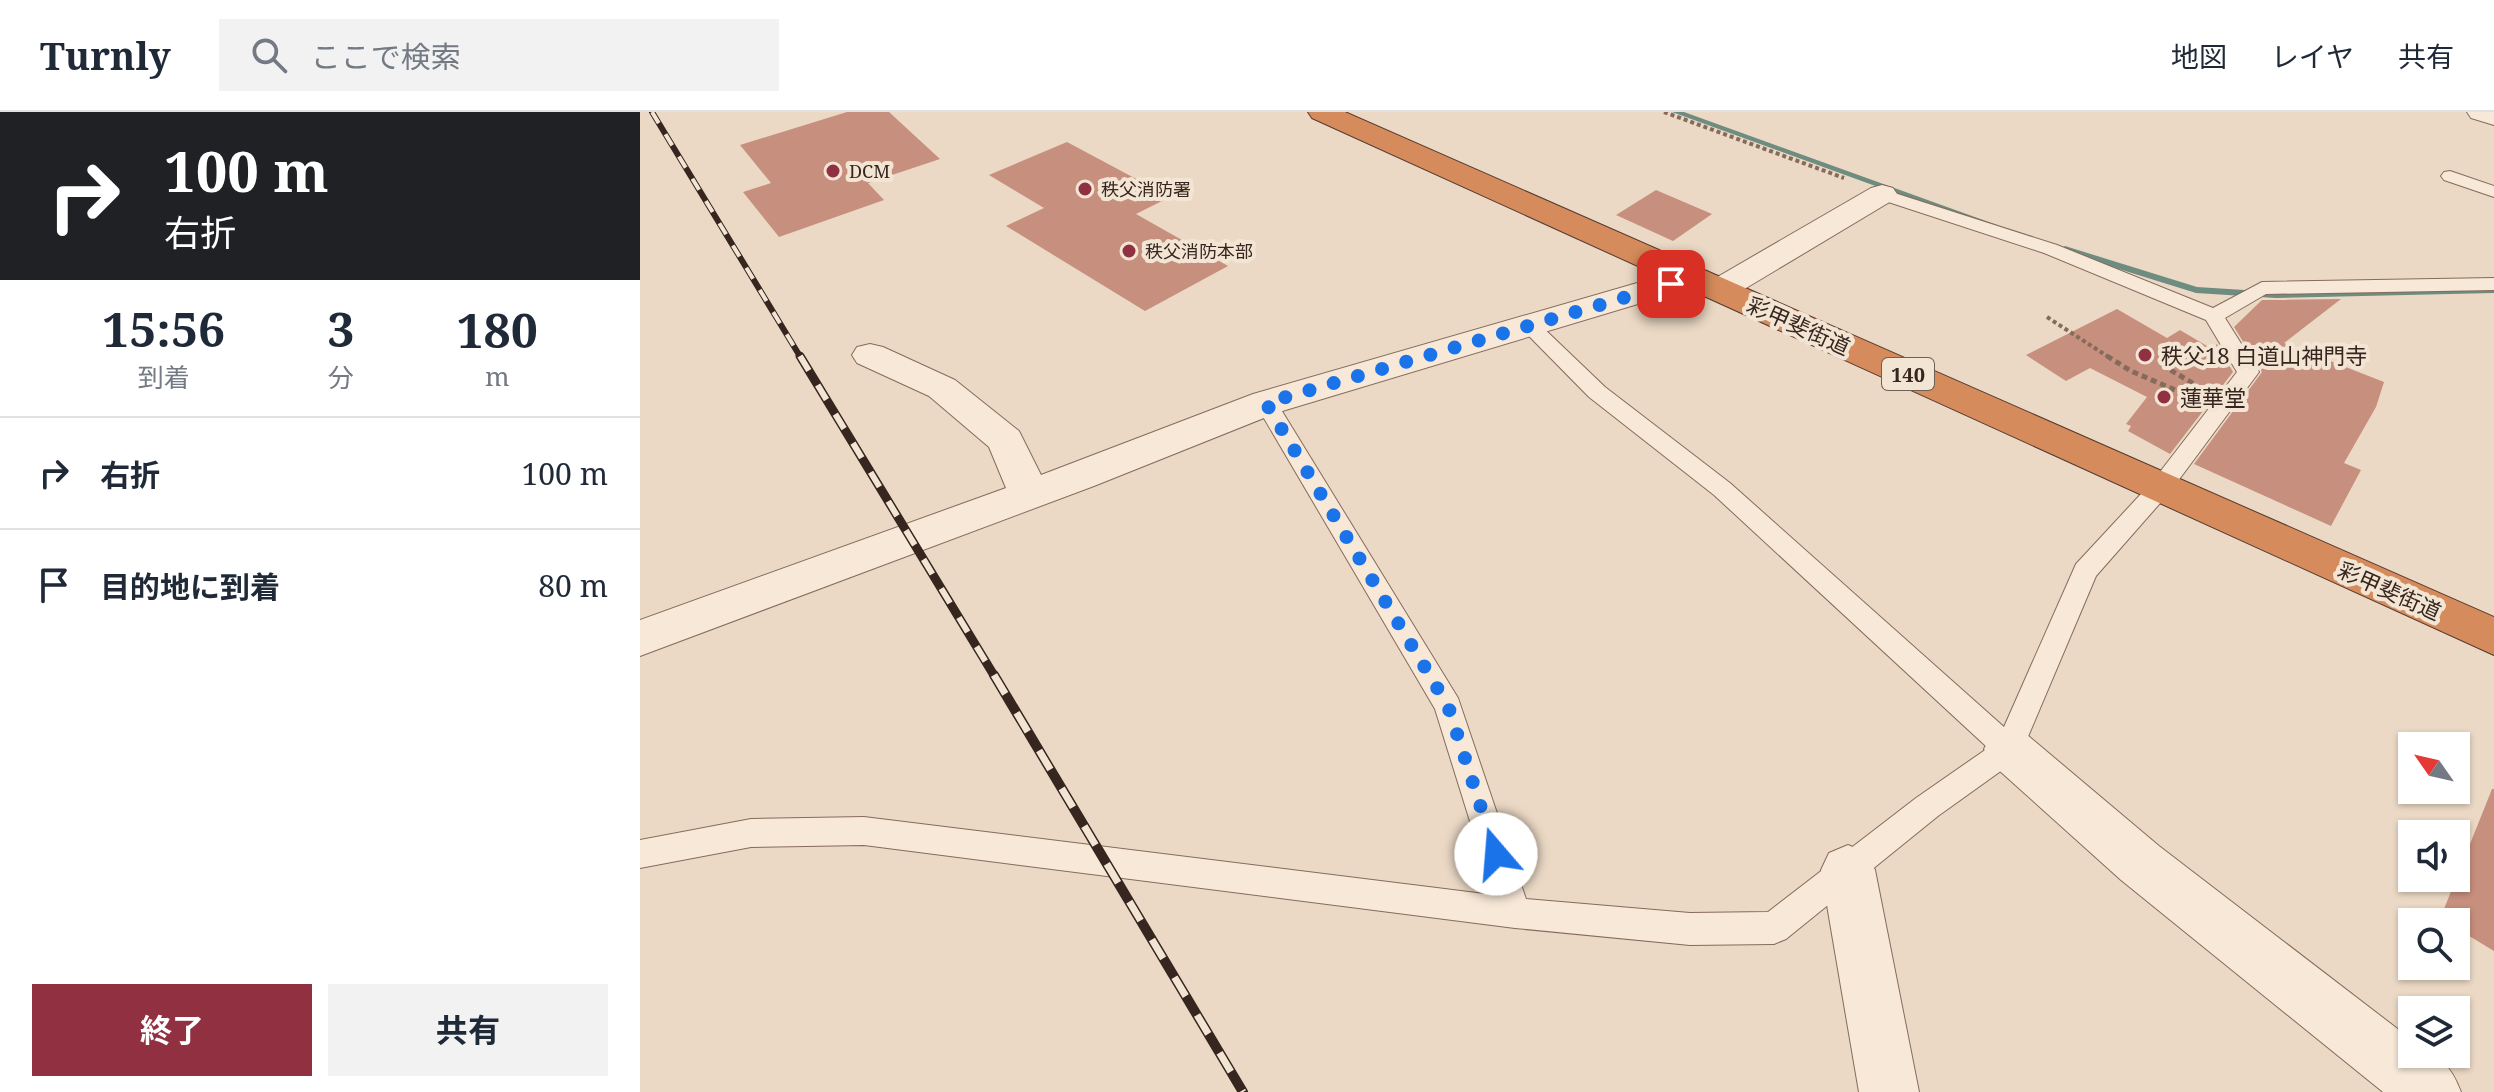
<!DOCTYPE html>
<html lang="ja">
<head>
<meta charset="utf-8">
<style>
	body { margin:0; font-family:"Noto Serif","Noto Sans JP",serif; background:#f2f2f3; color:#1f2937; height:100vh; display:flex; flex-direction:column; font-size:30px; white-space:nowrap }
	* { box-sizing:border-box; margin:0 }
	p { font-size:26px; color:#747a83 }
	.icon { flex:none; width:44px; height:44px; fill:none; stroke:currentColor; stroke-width:2; stroke-linecap:round; stroke-linejoin:round }
	.map { position:relative; flex:1; overflow:hidden }
	.side { display:flex; flex-direction:column; background:#fff; width:640px }
	.side>* { flex:none }
	.hud { background:#202124; color:#fff; overflow:hidden }
	.needle { width:52px; rotate:304deg }
	.tools { position:absolute; left:1758px; top:620px; display:grid; gap:16px }
	.tools a { display:grid; place-items:center; width:72px; height:72px; border-radius:0px; background:#fff; box-shadow:0 2px 6px #0004; font-size:40px }
	.pin { position:absolute; display:grid; place-items:center; width:68px; height:68px; color:#fff; margin:-34px; border-radius:16px; box-shadow:0 4px 12px #0006 }
	.me { position:absolute; width:88px; margin:-44px; rotate:342deg; stroke-linejoin:round; filter:drop-shadow(0 0 6px #0008) }
	.turn { display:flex; align-items:center; gap:28px; height:168px; padding:0 32px; font-size:36px }
	.turn .icon { width:104px; height:104px; stroke-width:2.5 }
	.turn b { display:block; font-size:56px; line-height:68px }
	.eta { display:flex; justify-content:space-evenly; align-items:center; height:136px; text-align:center }
	.eta b { font-size:48px; font-weight:700; line-height:56px }
	.button { display:flex; gap:16px; margin-top:auto; padding:16px 32px }
	.button a { flex:1; height:92px; border-radius:0px; background:#903041; color:#fff; font-size:32px; font-weight:700; line-height:92px; text-align:center }
	.button a+a { background:#f2f2f3; color:#1f2937 }
	ul { padding:0; list-style:none }
	li { display:flex; align-items:center; gap:24px; height:112px; padding:0 32px; border-top:2px solid #e0e1e3 }
	li div { flex:1 }
	li b { display:block; font-size:30px }
	li em { font-style:normal }
	header { display:flex; align-items:center; gap:48px; box-sizing:border-box; height:112px; padding:0 40px; background:#fff; border-bottom:2px solid #e0e1e3 }
	header strong { font-size:38px }
	nav { display:flex; gap:44px; margin-inline-start:auto; font-size:28px }
	.search { width:560px; height:72px; background:#f2f2f3; display:flex; align-items:center; gap:20px; box-sizing:border-box; padding:0 28px; border-radius:0px; color:#747a83; font-size:30px }
	main { display:flex; flex:1; min-height:0 }
	.map>svg:first-child { display:block }
</style>
</head>
<body>
<header>
<strong>Turnly</strong>
<div class="search"><svg class="icon" aria-label="search" viewBox="0 0 24 24"><circle cx="10" cy="10" r="6"/><path d="M15 15l6 6"/></svg>ここで検索</div>
<nav><a>地図</a><a>レイヤ</a><a>共有</a></nav>
</header>
<main>
<section class="side">
<div class="hud">
<div class="turn"><svg class="icon" aria-label="right" viewBox="0 0 24 24"><path d="M7 20v-9h11M14 6l5 5-5 5"/></svg><div><b>100 m</b>右折</div></div>
</div>
<div class="eta">
<div><b>15:56</b><p>到着</p></div>
<div><b>3</b><p>分</p></div>
<div><b>180</b><p>m</p></div>
</div>
<ul>
<li><svg class="icon" aria-label="right" viewBox="0 0 24 24"><path d="M7 20v-9h11M14 6l5 5-5 5"/></svg><div><b>右折</b></div><em>100 m</em></li>
<li><svg class="icon" aria-label="arrive" viewBox="0 0 24 24"><path d="M6 21V4h12l-3 4 3 4H6"/></svg><div><b>目的地に到着</b></div><em>80 m</em></li>
</ul>
<div class="button"><a>終了</a><a>共有</a></div>
</section>
<div class="map">
<svg width="1854" height="980" viewBox="0 0 1854 980">
	<rect width="100%" height="100%" fill="#ebd9c5"/>
	<g fill="none" stroke-linecap="round" stroke-linejoin="round">
		<path fill="#6e8c80" fill-rule="evenodd" d="M1032,0H1044L1357,113L1348,115Z
			M1425,134L1557,175L1636,180L1854,175V181L1636,186L1556,181L1421,139L1420,137Z"/>
	</g>
	<path fill="#c78f7d" d="M207,0H249L300,47L228,71L244,88L139,125L103,80L131,71L100,33Z
		M427,30L530,85L496,102L588,154L505,199L366,114L404,96L349,63Z
		M1016,78L1072,102L1033,129L976,103Z
		M1701,187L1644,231L1744,270L1736,295L1704,351L1721,358L1691,414L1554,352L1622,260L1594,215L1622,188Z
		M1477,197L1527,226L1540,218L1572,237L1577,232L1593,260L1530,342L1488,319L1491,314L1486,312L1507,285L1450,256L1426,269L1386,243Z
		M1852,677H1854V839L1816,816V810L1800,807Z"/>
	<g fill="none" stroke-linecap="round" stroke-linejoin="round">
		<defs>
			<path id="lane" d="M1810,59L1854,74V85L1804,68L1801,64L1804,60Z
				M1242,77L1417,133L1573,196L1622,170L1854,166V178L1626,182L1585,206L1619,260L1529,381L1456,464L1379,646L1298,704L1146,827L1134,832L1050,833L875,816L224,733L111,735L0,756V728L111,707L224,705L853,783L795,597L615,291L618,286H634L637,291L818,586L886,787L1050,801L1128,800L1276,686L1348,636L1074,383L949,285L883,218L880,214L883,210H897L965,275L1090,371L1364,615L1436,452L1513,369L1597,260L1566,208L1404,141L1236,86L1233,82L1236,78Z"/>
			<path id="street" d="M1827,0H1854V13L1831,6Z
				M1242,73L1253,76L1257,82L1253,88L1091,185L1079,188L1067,185L1062,178L1067,171L1231,76Z
				M1049,156L1061,159L1065,166L1061,173L639,300L454,374L0,544V508L366,376L349,335L289,284L217,251L212,243L217,235L230,232L243,235L315,268L379,319L401,363L613,282Z
				M1369,616L1386,622L1519,734L1772,928V942C1801,942 1811,954 1821,980H1743L1481,768L1352,652L1344,637L1352,622Z
				M1208,733L1227,741L1235,758L1279,980H1219L1181,758L1189,741Z"/>
			<path id="highway" d="M668,0H705L1854,505V543L672,6Z"/>
		</defs>
		<use href="#lane" stroke="#856b5c" stroke-width="2"/>
		<use href="#street" stroke="#856b5c" stroke-width="2"/>
		<use href="#highway" stroke="#533a30" stroke-width="2"/>
		<path stroke="#856b5c" stroke-width="4" stroke-dasharray="4 3" stroke-linecap="butt" d="M1024,0L1204,66
			M1407,205L1470,246"/>
		<path stroke="#856b5c" stroke-width="5" stroke-dasharray="6 4" stroke-linecap="butt" d="M1467,244L1491,259L1549,284
			M1522,253L1554,272"/>
		<use href="#lane" fill="#f7e8d7" fill-rule="evenodd"/>
		<use href="#street" fill="#f7e8d7" fill-rule="evenodd"/>
		<use href="#highway" fill="#d58b5b" fill-rule="evenodd"/>
		<defs>
			<path id="rail-far2" d="M12,0L161,246"/>
			<path id="rail-far1" d="M160,244L355,565"/>
			<path id="rail" d="M354,563L603,980"/>
		</defs>
		<use href="#rail-far2" stroke="#36261f" stroke-width="6"/>
		<use href="#rail-far1" stroke="#36261f" stroke-width="9"/>
		<use href="#rail" stroke="#36261f" stroke-width="10"/>
		<use href="#rail-far2" stroke="#f3e5d4" stroke-width="4" stroke-dasharray="13" stroke-linecap="butt"/>
		<use href="#rail-far1" stroke="#f3e5d4" stroke-width="6" stroke-dasharray="17" stroke-linecap="butt"/>
		<use href="#rail" stroke="#f3e5d4" stroke-width="7" stroke-dasharray="22" stroke-linecap="butt"/>
	</g>
	<g fill="none" stroke-linecap="round" stroke-linejoin="round">
		<path stroke="#1a73e8" stroke-width="14" stroke-dasharray="0 25.2" d="M856,742L808,594L626,291L1031,172"/>
	</g>
	<g fill="#903041" stroke="#f3e5d4" stroke-width="3">
		<circle cx="193" cy="59" r="8"/>
		<circle cx="445" cy="77" r="8"/>
		<circle cx="489" cy="139" r="8"/>
		<circle cx="1505" cy="243" r="8"/>
		<circle cx="1524" cy="285" r="8"/>
	</g>
	<g text-anchor="middle" dominant-baseline="central" stroke-width="8" stroke-linejoin="round" paint-order="stroke">
		<g font-size="18" fill="#36261f" stroke="#f3e5d4" text-anchor="start">
			<text x="209" y="59">DCM</text>
			<text x="461" y="77">秩父消防署</text>
			<text x="505" y="139">秩父消防本部</text>
		</g>
		<rect fill="#f3e5d4" stroke="#6f5f55" stroke-width="2" x="1242" y="246" width="52" height="32" rx="6"/>
		<g font-size="20" font-weight="bold" fill="#36261f">
			<text x="1268" y="262">140</text>
		</g>
		<g font-size="22" fill="#36261f" stroke="#f3e5d4">
			<text transform="translate(1159 213) rotate(24)">彩甲斐街道</text>
			<text transform="translate(1750 478) rotate(24)">彩甲斐街道</text>
		</g>
		<g font-size="22" fill="#36261f" stroke="#f3e5d4" text-anchor="start">
			<text x="1521" y="243">秩父18 白道山神門寺</text>
			<text x="1540" y="285">蓮華堂</text>
		</g>
	</g>
</svg>
<div class="tools">
<a><svg class="needle" viewBox="-14 -14 28 28"><path d="M0-13l5 13h-10z" fill="#e53935"/><path d="M0 13l5-13h-10z" fill="#747a83"/></svg></a>
<a><svg class="icon" aria-label="sound" viewBox="0 0 24 24"><path d="M4 9h4l5-4v14l-5-4H4zM17 9q2 3 0 6"/></svg></a>
<a><svg class="icon" aria-label="search" viewBox="0 0 24 24"><circle cx="10" cy="10" r="6"/><path d="M15 15l6 6"/></svg></a>
<a><svg class="icon" aria-label="layers" viewBox="0 0 24 24"><path d="M12 4l9 5-9 5-9-5zM3 14l9 5 9-5"/></svg></a>
</div>
<div class="pin" style="left:1031px;top:172px;background:#d93025"><svg class="icon" aria-label="arrive" viewBox="0 0 24 24"><path d="M6 21V4h12l-3 4 3 4H6"/></svg></div>
<svg class="me" style="left:856px;top:742px" viewBox="-20 -20 40 40"><circle r="19" fill="#fff"/><path d="M0-13L10 11 0 6-10 11z" fill="#1a73e8"/></svg>
</div>
</main>
</body>
</html>
